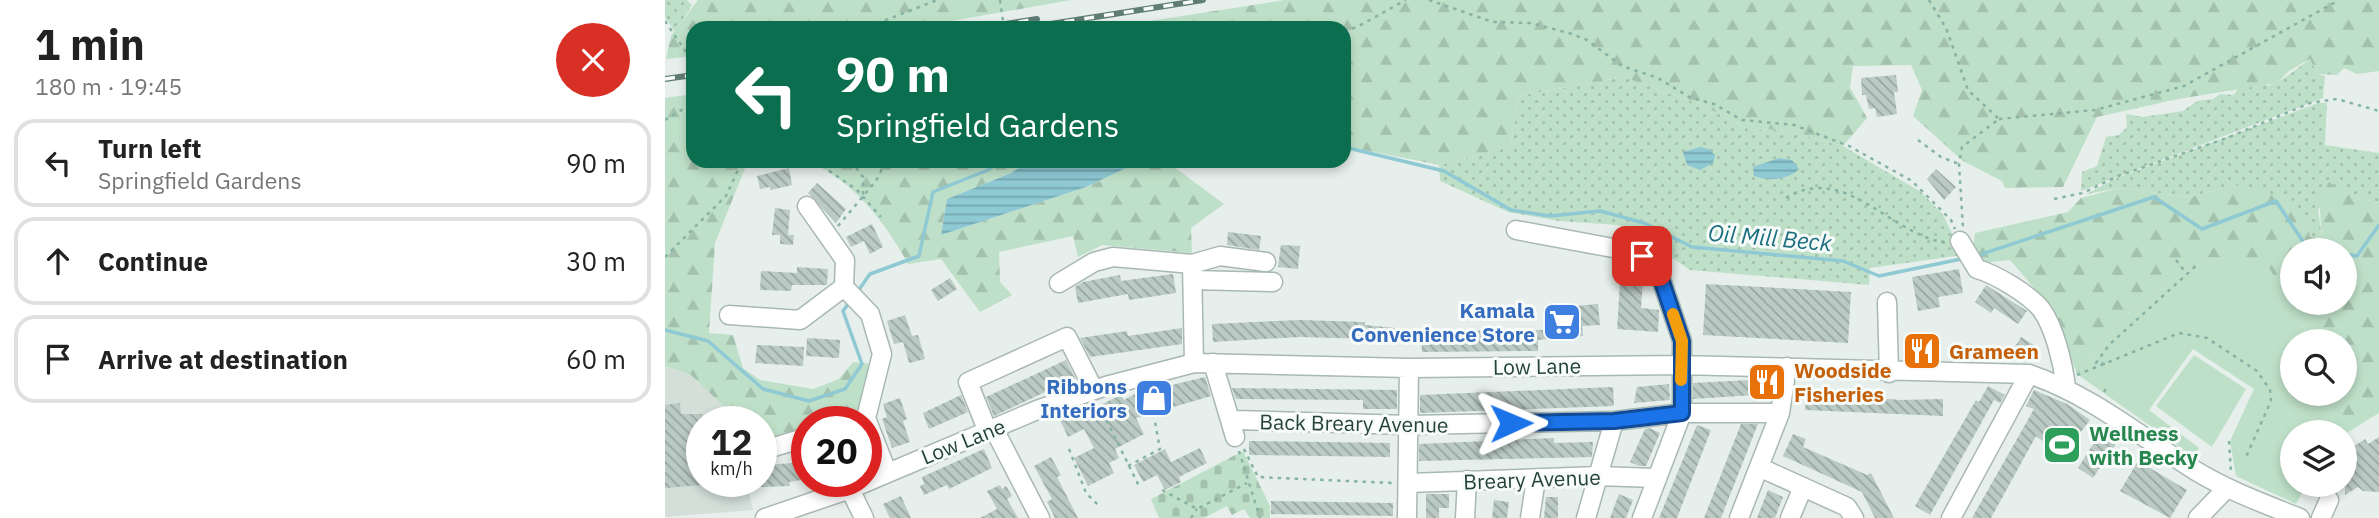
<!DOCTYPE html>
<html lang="en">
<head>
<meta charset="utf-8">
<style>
	body { margin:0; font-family:"IBM Plex Sans",sans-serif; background:#f2f2f2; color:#222; height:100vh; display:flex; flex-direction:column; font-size:26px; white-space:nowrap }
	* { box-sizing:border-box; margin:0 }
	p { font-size:23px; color:#767676 }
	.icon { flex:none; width:38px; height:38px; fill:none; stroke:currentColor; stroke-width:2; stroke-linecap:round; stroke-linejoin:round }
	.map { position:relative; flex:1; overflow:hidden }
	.drawer { display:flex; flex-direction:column; background:#fff; width:665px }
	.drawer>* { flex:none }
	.guide { position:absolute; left:21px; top:21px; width:665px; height:147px; border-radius:21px; box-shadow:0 4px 10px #0003; background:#0b6e4f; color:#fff; overflow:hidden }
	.controls { position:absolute; left:1615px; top:238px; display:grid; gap:14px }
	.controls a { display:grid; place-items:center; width:77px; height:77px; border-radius:50%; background:#fff; box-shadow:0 4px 10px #0003; font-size:35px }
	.speed { position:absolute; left:21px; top:406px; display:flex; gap:14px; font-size:35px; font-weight:700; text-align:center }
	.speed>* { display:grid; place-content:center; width:91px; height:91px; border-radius:50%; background:#fff; box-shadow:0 4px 10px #0003; line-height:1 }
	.speed small { font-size:18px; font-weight:400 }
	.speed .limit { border:10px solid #d22; background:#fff; color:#111 }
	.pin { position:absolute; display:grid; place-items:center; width:60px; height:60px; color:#fff; margin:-30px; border-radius:14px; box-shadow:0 4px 10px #0006 }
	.me { position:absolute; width:77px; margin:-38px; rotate:89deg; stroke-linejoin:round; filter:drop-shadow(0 0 5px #0008) }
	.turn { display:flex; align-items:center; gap:24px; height:147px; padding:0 35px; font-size:32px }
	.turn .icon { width:91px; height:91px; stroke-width:2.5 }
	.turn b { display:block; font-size:49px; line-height:60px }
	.round { display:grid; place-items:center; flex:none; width:74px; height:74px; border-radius:37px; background:#f2f2f2 }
	.summary { display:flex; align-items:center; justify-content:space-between; height:119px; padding:0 35px }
	h1 { font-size:42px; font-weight:700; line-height:52px }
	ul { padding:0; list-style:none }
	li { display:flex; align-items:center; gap:21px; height:88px; margin:0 14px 10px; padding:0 21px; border:4px solid #e0e0e0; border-radius:21px }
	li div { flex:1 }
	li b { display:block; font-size:26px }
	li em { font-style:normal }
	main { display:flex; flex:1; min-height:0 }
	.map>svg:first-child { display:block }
</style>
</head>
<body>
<main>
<section class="drawer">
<div class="summary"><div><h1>1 min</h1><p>180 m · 19:45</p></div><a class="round" style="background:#d93025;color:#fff"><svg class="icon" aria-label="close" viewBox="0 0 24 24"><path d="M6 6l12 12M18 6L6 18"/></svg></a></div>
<ul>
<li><svg class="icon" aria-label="left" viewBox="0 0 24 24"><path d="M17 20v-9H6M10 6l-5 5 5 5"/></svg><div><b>Turn left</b><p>Springfield Gardens</p></div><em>90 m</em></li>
<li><svg class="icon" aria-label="ahead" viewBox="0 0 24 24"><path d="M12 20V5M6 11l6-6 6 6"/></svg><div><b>Continue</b></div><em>30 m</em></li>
<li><svg class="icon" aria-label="arrive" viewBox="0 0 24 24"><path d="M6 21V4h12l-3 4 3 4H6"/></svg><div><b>Arrive at destination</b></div><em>60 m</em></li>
</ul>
</section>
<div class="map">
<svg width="1714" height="518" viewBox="0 0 1714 518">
	<defs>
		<pattern id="grass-dots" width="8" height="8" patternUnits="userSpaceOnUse" patternTransform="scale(1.75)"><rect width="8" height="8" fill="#bfe0c8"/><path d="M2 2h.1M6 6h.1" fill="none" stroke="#a4c1ad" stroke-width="1.8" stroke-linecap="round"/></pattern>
		<pattern id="forest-firs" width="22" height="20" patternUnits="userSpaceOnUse" patternTransform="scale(1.75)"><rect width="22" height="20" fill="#bfe0c8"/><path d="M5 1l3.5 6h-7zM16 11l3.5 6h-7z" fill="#a4c1ad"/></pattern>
		<pattern id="cemetery-stones" width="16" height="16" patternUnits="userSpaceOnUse" patternTransform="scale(1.75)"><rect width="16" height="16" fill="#bfe0c8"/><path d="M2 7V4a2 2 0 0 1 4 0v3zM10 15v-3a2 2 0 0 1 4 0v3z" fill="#a4c1ad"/></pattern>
		<pattern id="water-rules" width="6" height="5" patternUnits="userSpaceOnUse" patternTransform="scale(1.75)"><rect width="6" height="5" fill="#8ec9d4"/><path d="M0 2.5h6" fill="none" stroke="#74a5ad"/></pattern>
		<pattern id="building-back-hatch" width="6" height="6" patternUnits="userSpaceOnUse" patternTransform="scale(1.75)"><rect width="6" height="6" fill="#bbcac4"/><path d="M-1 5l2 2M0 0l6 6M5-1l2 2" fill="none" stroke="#98a6a0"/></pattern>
	</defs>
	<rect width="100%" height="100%" fill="#e6efeb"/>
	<path fill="#d4dfda" d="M0,366L26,375L74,421L37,422V481H81L88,510L0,517Z"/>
	<path fill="url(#grass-dots)" d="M0,0H22L27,5L10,32L0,17Z
		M1646,59L1652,74L1660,76L1658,98L1416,191L1417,172L1432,166L1441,137L1454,135L1462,127L1461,114L1478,117L1518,111L1532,101L1548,99L1555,94L1569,95L1582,72L1603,86C1618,82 1632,67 1646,59Z
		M958,77L1037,105L1085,130L1115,129L1178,146L1256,192L1278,215L1298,255L1205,268L1204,285L1025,270L970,232L952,225L894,221L843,212L775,181L774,165L845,147L854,96Z
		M1653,103H1662L1660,145L1714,153V203L1681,194L1653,209L1657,238L1645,237L1641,217L1570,185L1525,197L1454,188L1422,194L1449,179Z"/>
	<path fill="url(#forest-firs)" fill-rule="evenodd" d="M33,0H406L247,28H28V56L1,59L6,36Z
		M620,0H1714V71L1692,74L1679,68L1672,75L1652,74L1645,59L1624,71L1612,83L1513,99L1432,117L1398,187L1340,188L1337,181L1298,161L1248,116L1257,90L1246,65L1188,66L1185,87L1202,118L1178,146L1115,129L1085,130L1037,105L958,77L854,96L845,147L774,165L679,146V28H440Z
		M28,94V161H83L50,243L44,333L68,335L78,368L95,380L148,389L174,379L188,362L207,364L195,411L163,422H142V428L96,440V422H75L26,375L0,366V98Z
		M144,161H365L346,173L282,199L276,235L421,187L476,161H501L559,204L526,228L527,253L437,245L413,257L408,236L334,252L335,282L347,295L315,312L276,259L243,264C221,223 188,181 144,161Z
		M1664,182L1681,194L1714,203V413L1680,434L1661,432L1667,421L1663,394H1680V341H1644L1635,318L1566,255L1526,268L1456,318L1412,374L1388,310L1345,260L1318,263L1308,248L1310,233L1403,212L1416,198L1454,188L1525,197L1570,185L1626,199L1641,217L1645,237L1657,238L1654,199ZM1628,250H1680V303H1628Z"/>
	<path fill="url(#cemetery-stones)" d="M578,451L605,506V518H585L579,509L567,515L562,506L539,518H494L486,499Z"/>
	<path fill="#bfe0c8" d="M1566,255L1604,268L1635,318L1644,341H1628V394H1663L1667,421L1661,432H1628V485H1641L1631,504L1571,476L1565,441L1589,389L1528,349L1484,410L1534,448L1529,457L1412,374L1456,318L1526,268Z
		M1529,355L1581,389L1547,447L1491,406Z"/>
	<path fill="url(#water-rules)" d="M1035,147L1044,149L1050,155L1048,163L1035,170L1022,165L1018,152Z
		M1114,158L1127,160L1134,169C1123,180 1104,181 1089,176L1088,167Z
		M365,161H476L421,187L276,235L282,199L346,173Z"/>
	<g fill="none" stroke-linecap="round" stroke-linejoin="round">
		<path stroke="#8ec9d4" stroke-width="3.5" d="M679,147L779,171L846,210L885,216L935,211L979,223L1027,247L1178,261L1214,276L1301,258
			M1680,254L1692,256L1714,225
			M1311,256L1489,197L1537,229L1611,201L1641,246L1663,250
			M193,291L205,274L254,256L268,192L323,170L335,161
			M0,330L43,341L98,389L144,401L180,389L197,364L178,311L186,300"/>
	</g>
	<path fill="url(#building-back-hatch)" d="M1231,75L1233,92H1229L1232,114L1212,117L1210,108L1204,109L1201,95H1197L1196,78Z
		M124,168L127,185L106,190L105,187L95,189L92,176Z
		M1271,169L1291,187L1279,200L1262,179Z
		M152,183L181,209L171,223L143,193Z
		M110,208L125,210L123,235H129L128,245L115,244V235H107Z
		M207,224L218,247L205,254L199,241L186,247L181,237Z
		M563,232L596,236L594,250L562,245Z
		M616,245L635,246L633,269L613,267Z
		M132,267L163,269L162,285H127L126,291L95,290L96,271L132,273Z
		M1294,269L1298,293L1273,297L1275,307L1253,311L1247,277Z
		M508,274L511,293L464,300L463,294L413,303L410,287L418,282L455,275L456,281Z
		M285,278L292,289L273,301L266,290Z
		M955,282L978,283L976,308L994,310L993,332L952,329Z
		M1041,284L1186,292L1183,343L1038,335Z
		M1321,285L1362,311L1353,324L1329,308L1326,313L1310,302Z
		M933,304L935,325L917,326L918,336L873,340V351L757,352L756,331L880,330L878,309Z
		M240,315L247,336L253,335L260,359L244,363L238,342L229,344L222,321Z
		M635,320L700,322V325L730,328L729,342L706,339L635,337L548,342L547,324Z
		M517,328V344L425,357L415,338L462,331L463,336Z
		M1356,337L1372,347L1363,362L1343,358Z
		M142,338L175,340L174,358L141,356Z
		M1266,342H1274L1273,359H1240L1241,344Z
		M92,345L139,347L138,366L90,363Z
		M401,360L410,378L329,416L321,397Z
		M540,377L546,396L471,418L479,434L450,449L454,458L444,463L449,473L423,486L409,458L429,448L419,429L403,437L394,418L421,405L422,408L430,404L431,407L456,395L459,400L470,394Z
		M1105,379V394L1028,399V383Z
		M1004,384L1005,400L969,403L972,387Z
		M1323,386L1340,395L1335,403L1329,400L1265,515L1250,506L1311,400L1314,402Z
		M948,387L949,406L755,413V395Z
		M567,388L732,390V409H698V400L571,399Z
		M1369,390L1402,404L1425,420L1394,460L1387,454L1390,450L1371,436L1326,518H1307L1369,409L1361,406Z
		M1142,392L1235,400L1278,399V416L1140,410Z
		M296,395L303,412L264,429L258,413Z
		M235,398L242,419L238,421L245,442L227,448L217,419L222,417L218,404Z
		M15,403L16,414H37V485L0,488V405Z
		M1076,424H1093L1056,518H1039Z
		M1032,425L1046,430L1012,518H994Z
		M1439,427L1455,438L1428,478L1413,468Z
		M984,428L995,433L981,466H974L965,462L980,429Z
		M1128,434L1141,439L1138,447L1202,475L1206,473L1229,518H1210L1197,492L1118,456Z
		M1714,437V492L1698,491L1693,487L1680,495V452L1700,439L1703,444Z
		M889,438V443L928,442L927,457L754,461V444Z
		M584,441L725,443V457L584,455Z
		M535,448L542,463L514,477L516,482L500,490L492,475L478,482L469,465L500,449L506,462Z
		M319,449L327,468L284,489L282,485L259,495L255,486L259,484L257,477Z
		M142,457V479L124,482L125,486L96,487V465L129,463V459Z
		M386,457L396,475L392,477L413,518H390L382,502L387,499L369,466Z
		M1473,461L1522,490L1505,518L1455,491Z
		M335,485L337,489L341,486L347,496L342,499L353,518H315L332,509L322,491Z
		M1103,490L1118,497L1110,518H1092Z
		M761,494H784V508H774V518H761Z
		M954,494L968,500L961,518H945Z
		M236,496L246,518H225L218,504Z
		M881,497H893V518H879Z
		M829,500L844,502L842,518H827Z
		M606,501L728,503V516L606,514Z"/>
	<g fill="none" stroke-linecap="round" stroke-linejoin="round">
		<defs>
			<path id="minor" d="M142,206L180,260L179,287
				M851,230L964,251L990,261L1017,341V413L977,518
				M1295,241L1312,269C1330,274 1364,294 1376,309C1390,328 1398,364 1401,387
				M527,264L555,256L601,262
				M528,280L608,282
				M394,283L429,262L448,257L527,264L529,363
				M179,287L205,314L217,354L201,418L222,472
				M1222,302L1224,373
				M64,315L135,320L179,287
				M548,363L570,437
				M570,420L743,425L949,421L1017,413H1115
				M329,429L375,518
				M323,432L303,382L402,337L429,390
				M96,451L142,437
				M1096,468L1182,507L1189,518
				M744,483L933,476L990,478
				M185,489L199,518
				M100,518L185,489L372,410L441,386L529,363L744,368L1015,365L1364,374C1428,396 1474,436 1531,471C1564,491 1600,504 1635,518
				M742,518L744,368
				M800,518L802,480
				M865,518L871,479
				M921,518L949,421
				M1074,518L1115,413L1122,367
				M1125,518L1138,487
				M1286,518L1364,374
				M1533,518L1562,488
				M1656,518L1664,500"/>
		</defs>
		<use href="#minor" stroke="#a8b8b2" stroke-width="21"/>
		<path stroke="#86b3a5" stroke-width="2.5" stroke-dasharray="3.5 5" stroke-linecap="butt" d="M335,0L339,28
			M764,0L828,22L866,23L907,34L922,40L957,66L993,78L1026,98L1049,104L1077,120L1129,125L1184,146L1247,181L1286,220L1290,229
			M1264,0L1281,28L1303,90L1334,119L1297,147L1294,164L1298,228
			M0,21L23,55L24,68
			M111,28L148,23L171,28L216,22L272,0
			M679,31L692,27L741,0
			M28,90V94
			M1334,119L1430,110L1519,86L1674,0
			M0,120L28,103
			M1253,140L1276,157L1294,164
			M150,161L192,190L216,217
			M186,161L198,177V197
			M1121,198C1180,162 1225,235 1282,243
			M1389,199L1418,193L1453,176L1562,138L1645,103L1672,99L1714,111
			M173,226L211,181L221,161
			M0,257L61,196L77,161
			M1511,260L1521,273
			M1440,364L1431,363L1444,345L1533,264
			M1412,375L1514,333L1542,338L1592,371L1605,390L1606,401L1581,457
			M1439,392L1443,386
			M434,405L474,486
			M1564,441L1566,472
			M404,449L421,493L435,507
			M579,449L593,477L727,483
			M574,451L595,518
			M463,466L495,449L490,422
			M497,490L532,509L582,483
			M526,518L532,509"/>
		<use href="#minor" stroke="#fff" stroke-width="18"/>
		<defs>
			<path id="rail" d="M314,28L372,19
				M360,28L538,0
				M0,79L28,75"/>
		</defs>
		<use href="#rail" stroke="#5f7d75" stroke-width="6"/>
		<use href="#rail" stroke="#f7fbf9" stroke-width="3.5" stroke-dasharray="10" stroke-linecap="butt"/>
	</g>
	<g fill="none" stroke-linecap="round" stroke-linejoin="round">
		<defs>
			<path id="route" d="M846,423L949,421L1017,413V341L990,261L977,256"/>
		</defs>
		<use href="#route" stroke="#114b97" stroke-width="18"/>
		<use href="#route" stroke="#1a73e8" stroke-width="12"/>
		<path stroke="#f59e0b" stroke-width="12" d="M1008,314L1017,341L1016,380"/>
	</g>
	<defs>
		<symbol id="supermarket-square" viewBox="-11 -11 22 22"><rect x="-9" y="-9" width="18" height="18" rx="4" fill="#3f7fe0" stroke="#f7fbf9"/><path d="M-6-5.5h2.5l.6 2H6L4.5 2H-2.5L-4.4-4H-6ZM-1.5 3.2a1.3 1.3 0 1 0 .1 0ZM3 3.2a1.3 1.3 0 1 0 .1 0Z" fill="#fff"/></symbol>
		<symbol id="restaurant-square" viewBox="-11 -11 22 22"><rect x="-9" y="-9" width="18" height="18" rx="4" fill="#e8710a" stroke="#f7fbf9"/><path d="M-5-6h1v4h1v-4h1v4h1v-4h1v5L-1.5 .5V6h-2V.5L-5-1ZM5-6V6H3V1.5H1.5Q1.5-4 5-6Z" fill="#fff"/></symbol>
		<symbol id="shop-square" viewBox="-11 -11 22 22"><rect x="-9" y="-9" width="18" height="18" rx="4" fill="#3f7fe0" stroke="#f7fbf9"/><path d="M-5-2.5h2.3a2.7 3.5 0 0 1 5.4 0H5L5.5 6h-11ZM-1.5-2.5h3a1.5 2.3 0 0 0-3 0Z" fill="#fff"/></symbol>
		<symbol id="stadium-square" viewBox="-11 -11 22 22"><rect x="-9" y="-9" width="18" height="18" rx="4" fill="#2e9e5b" stroke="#f7fbf9"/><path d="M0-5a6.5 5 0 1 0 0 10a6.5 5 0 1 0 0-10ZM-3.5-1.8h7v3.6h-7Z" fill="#fff"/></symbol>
	</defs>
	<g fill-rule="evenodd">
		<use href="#supermarket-square" x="875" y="300" width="44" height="44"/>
		<use href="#restaurant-square" x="1235" y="329" width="44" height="44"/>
		<use href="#restaurant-square" x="1080" y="360" width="44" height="44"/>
		<use href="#shop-square" x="467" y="376" width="44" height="44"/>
		<use href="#stadium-square" x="1375" y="423" width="44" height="44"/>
	</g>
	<g text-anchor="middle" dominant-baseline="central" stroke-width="6" stroke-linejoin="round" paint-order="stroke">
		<g font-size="21" font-weight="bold" fill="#366cbe" stroke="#f7fbf9" text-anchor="end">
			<text x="870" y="310">Kamala<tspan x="870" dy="24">Convenience Store</tspan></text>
			<text x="462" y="386">Ribbons<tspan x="462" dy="24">Interiors</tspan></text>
		</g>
		<g font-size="21" font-weight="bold" fill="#c56008" stroke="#f7fbf9" text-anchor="start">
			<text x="1284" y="351">Grameen</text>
			<text x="1129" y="370">Woodside<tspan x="1129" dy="24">Fisheries</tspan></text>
		</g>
		<g font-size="21" fill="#24423a" stroke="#f7fbf9">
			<text transform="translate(872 366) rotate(-1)">Low Lane</text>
			<text transform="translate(689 423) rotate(1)">Back Breary Avenue</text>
			<text transform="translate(298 441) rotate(-22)">Low Lane</text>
			<text transform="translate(867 479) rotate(-2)">Breary Avenue</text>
		</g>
		<g font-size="21" font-weight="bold" fill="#27864d" stroke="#f7fbf9" text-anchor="start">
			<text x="1424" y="433">Wellness<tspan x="1424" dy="24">with Becky</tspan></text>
		</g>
		<g font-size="23" font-style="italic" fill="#1c6f80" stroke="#f7fbf9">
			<text transform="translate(1105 237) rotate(5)">Oil Mill Beck</text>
		</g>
	</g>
</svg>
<div class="controls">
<a><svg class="icon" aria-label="sound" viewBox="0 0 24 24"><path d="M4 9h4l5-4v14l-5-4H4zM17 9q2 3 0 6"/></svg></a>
<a><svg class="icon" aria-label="search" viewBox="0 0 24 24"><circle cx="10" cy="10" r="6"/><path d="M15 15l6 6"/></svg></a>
<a><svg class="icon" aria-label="layers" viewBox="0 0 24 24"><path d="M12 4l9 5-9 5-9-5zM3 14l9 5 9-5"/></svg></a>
</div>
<div class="speed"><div>12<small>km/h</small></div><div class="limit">20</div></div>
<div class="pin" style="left:977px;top:256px;background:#d93025"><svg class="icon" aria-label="arrive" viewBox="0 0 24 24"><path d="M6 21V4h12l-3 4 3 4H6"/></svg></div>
<svg class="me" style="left:846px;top:423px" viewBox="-20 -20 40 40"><path d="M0-17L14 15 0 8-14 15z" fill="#1a73e8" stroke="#fff" stroke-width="4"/></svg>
<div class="guide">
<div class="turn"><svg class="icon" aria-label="left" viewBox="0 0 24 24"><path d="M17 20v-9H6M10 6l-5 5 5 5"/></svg><div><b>90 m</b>Springfield Gardens</div></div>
</div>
</div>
</main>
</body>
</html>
